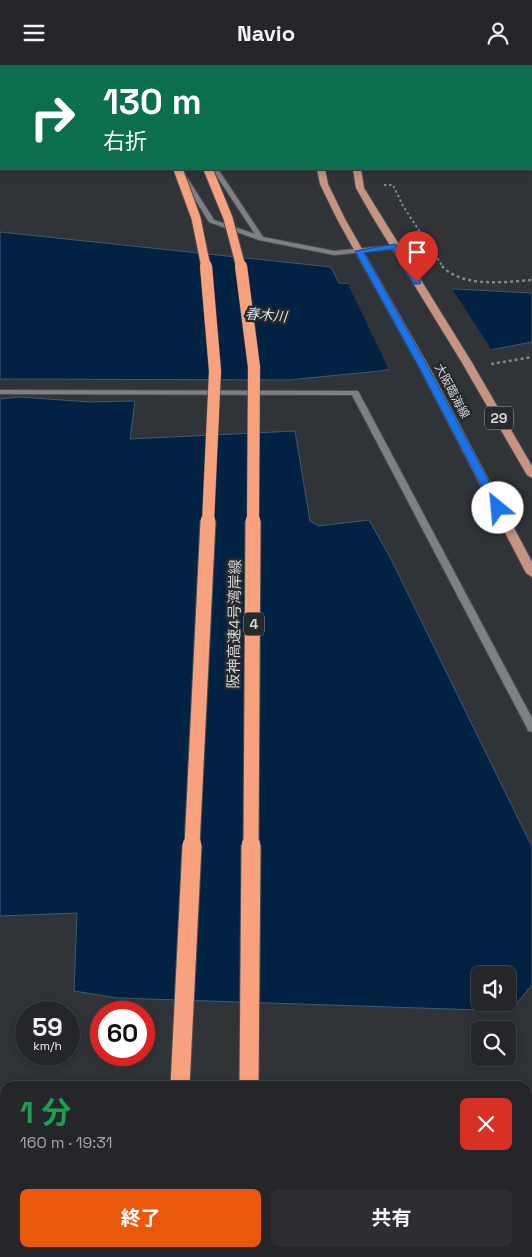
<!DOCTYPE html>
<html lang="ja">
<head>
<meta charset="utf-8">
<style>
	body { margin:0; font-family:"Space Grotesk","Noto Sans JP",sans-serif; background:#2c2e31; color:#f1f3f6; height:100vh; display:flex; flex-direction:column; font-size:19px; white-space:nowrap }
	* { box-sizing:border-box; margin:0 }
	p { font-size:16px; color:#a3a5a8 }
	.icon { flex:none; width:28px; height:28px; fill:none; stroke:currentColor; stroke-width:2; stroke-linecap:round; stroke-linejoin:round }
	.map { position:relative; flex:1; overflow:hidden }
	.details { position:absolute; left:0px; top:1016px; width:532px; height:176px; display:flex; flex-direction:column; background:#242629; border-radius:15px 15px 0 0; box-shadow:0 2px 8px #0003,0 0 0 1px #414346 }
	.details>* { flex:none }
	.banner { position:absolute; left:0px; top:0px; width:532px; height:105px; box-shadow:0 2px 8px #0003,0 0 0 1px #414346; background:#0b6e4f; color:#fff; overflow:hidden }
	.tools { position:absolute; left:471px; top:901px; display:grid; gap:10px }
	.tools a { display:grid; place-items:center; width:45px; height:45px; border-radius:8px; background:#242629; box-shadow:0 2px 8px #0003,0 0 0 1px #414346; font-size:25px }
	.speed { position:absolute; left:15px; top:936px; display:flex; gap:10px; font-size:25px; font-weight:700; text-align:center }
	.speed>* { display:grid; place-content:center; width:65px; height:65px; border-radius:50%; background:#242629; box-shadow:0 2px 8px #0003,0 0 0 1px #414346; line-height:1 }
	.speed small { font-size:12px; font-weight:400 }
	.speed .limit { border:8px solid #d22; background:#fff; color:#111 }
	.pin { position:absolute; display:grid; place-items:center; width:42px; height:42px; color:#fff; margin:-51px -21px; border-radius:50% 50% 50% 0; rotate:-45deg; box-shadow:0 0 5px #0007 }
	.pin .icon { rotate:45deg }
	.me { position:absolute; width:55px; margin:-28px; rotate:332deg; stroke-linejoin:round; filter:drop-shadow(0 0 4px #0008) }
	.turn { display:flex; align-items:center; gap:18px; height:105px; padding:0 20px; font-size:22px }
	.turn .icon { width:65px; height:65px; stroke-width:2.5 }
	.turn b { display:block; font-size:35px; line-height:42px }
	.round { display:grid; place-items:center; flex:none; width:52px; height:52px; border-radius:8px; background:#2c2e31 }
	.summary { display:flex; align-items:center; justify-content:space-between; height:85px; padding:0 20px }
	h1 { font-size:30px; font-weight:700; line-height:38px; color:#1e9e55 }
	.primary-button { display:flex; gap:10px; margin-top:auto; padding:10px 20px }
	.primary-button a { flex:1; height:58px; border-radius:8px; background:#ea580c; color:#fff; font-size:20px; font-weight:700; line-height:58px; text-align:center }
	.primary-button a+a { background:#2c2e31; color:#f1f3f6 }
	header { display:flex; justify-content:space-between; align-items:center; height:65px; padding:0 20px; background:#242629; font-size:22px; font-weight:700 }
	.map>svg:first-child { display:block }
</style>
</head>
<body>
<header><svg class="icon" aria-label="menu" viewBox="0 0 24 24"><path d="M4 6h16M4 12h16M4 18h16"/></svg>Navio<svg class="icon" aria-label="person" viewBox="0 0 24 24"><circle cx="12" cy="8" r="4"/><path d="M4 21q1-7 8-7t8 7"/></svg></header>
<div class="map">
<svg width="532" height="1192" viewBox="0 0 532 1192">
	<rect width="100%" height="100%" fill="#303337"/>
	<path fill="#022244" stroke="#415870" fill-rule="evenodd" d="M0,167L331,202L339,218L532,228V277L380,306L288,315L0,314Z
		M20,332L90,337L135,336L130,374L295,366L310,456L319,461L369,455L390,492L532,782V920L510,946L118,933L74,926L77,848L0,851V334ZM480,910H508V938H480Z"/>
	<path fill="#303337" d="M347,217L451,222L493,287L390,307Z"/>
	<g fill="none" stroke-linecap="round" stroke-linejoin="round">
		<defs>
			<path id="street" d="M114,0H120L121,1H115Z
				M531,25H532V29H531Z
				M212,104H218L263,172L334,186L395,180L398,182L395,184L334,190L259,175L209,157L178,107L179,106H183L214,155L255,169Z
				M0,325L358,326L532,653V667L528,666L527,663L352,330L0,329Z"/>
			<path id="primary" d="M307,0H313V1H307Z
				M333,0H340V1H333Z
				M317,104H325L328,119L345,154L429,302L532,497V512L526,508L419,302L337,154L320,119Z
				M353,104H361L364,123L471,296L532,401V413L527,410L461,296L372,151L356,123Z"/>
			<path id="highway" d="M118,0H126L127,1H119Z
				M144,0H152L153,1H145Z
				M161,1188H183V1192H161Z
				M236,1188H258V1192H236Z"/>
		</defs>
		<use href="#street" stroke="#4c4e52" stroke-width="2"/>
		<use href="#primary" stroke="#4c4e52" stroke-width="2"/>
		<use href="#highway" stroke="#4c4e52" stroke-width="2"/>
		<path stroke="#85878a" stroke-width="2" stroke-dasharray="2.5 2.5" stroke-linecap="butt" d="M384,120H393L403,141L443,202"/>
		<path stroke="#85878a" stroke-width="2.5" stroke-dasharray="3 3" stroke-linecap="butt" d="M442,201C462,223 506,217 532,215
			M491,299L532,292"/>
		<use href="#street" fill="#7e8085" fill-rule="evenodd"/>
		<use href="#primary" fill="#c79481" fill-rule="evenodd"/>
		<use href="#highway" fill="#f7a17e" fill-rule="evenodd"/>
		<defs>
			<path id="highway-bridge-far3" d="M178,104L196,153L206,202
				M208,104L228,153L241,202"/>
			<path id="highway-bridge-far2" d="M206,201L215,306L208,457
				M241,201L254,302L253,457"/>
			<path id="highway-bridge-far1" d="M192,781L208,456
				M251,781L253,456"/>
			<path id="highway-bridge" d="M180,1021L192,780
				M249,1021L251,780"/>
		</defs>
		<use href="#highway-bridge-far3" stroke="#4c4e52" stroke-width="11" stroke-linecap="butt"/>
		<use href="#highway-bridge-far2" stroke="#4c4e52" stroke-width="13" stroke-linecap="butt"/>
		<use href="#highway-bridge-far1" stroke="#4c4e52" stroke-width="17" stroke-linecap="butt"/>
		<use href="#highway-bridge" stroke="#4c4e52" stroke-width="21" stroke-linecap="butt"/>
		<use href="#highway-bridge-far3" stroke="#f7a17e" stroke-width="9"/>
		<use href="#highway-bridge-far2" stroke="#f7a17e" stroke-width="12"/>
		<use href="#highway-bridge-far1" stroke="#f7a17e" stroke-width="15"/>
		<use href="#highway-bridge" stroke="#f7a17e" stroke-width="19"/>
	</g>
	<path fill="#1a73e8" stroke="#114b97" d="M395,179L399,182L421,217L420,219H414L393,184L364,188L428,302L503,443L501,445H494L493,443L419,302L355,186Z"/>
	<g text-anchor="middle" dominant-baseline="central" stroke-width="5" stroke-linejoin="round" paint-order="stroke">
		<g font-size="12" fill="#d3d5d7" stroke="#27292c">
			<text transform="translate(452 326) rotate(62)">大阪臨海線</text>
		</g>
		<g font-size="14" font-style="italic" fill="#d8e5f3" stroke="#27292c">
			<text transform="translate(266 250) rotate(5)">春木川</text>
		</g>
		<g fill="#27292c" stroke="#9fa1a4" stroke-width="1">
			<rect x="485" y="341.5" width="28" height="23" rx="4"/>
			<rect x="244" y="547.5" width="20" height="23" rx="4"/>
		</g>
		<g font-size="14" font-weight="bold" fill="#d3d5d7">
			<text x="499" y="353">29</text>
			<text x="254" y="559">4</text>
		</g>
		<g font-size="15" fill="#d3d5d7" stroke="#27292c">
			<text transform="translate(234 559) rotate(-89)">阪神高速4号湾岸線</text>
		</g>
	</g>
</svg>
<div class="tools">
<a><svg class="icon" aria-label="sound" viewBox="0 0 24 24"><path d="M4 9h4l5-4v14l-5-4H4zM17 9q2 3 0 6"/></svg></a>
<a><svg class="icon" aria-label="search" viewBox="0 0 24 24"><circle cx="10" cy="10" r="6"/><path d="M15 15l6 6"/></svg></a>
</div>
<div class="speed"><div>59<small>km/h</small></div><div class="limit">60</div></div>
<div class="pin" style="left:417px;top:217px;background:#d93025"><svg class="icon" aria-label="arrive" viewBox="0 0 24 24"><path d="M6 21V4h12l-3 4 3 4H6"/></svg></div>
<svg class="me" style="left:498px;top:443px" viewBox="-20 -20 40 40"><circle r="19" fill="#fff"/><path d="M0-13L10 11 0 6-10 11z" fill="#1a73e8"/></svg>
<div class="banner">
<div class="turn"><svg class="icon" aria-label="right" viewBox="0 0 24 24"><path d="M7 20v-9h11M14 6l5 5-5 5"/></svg><div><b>130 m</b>右折</div></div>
</div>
<section class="details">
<div class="summary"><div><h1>1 分</h1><p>160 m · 19:31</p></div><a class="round" style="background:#d93025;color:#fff"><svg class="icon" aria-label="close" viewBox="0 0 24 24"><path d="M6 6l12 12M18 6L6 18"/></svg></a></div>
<div class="primary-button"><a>終了</a><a>共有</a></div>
</section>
</div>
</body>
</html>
